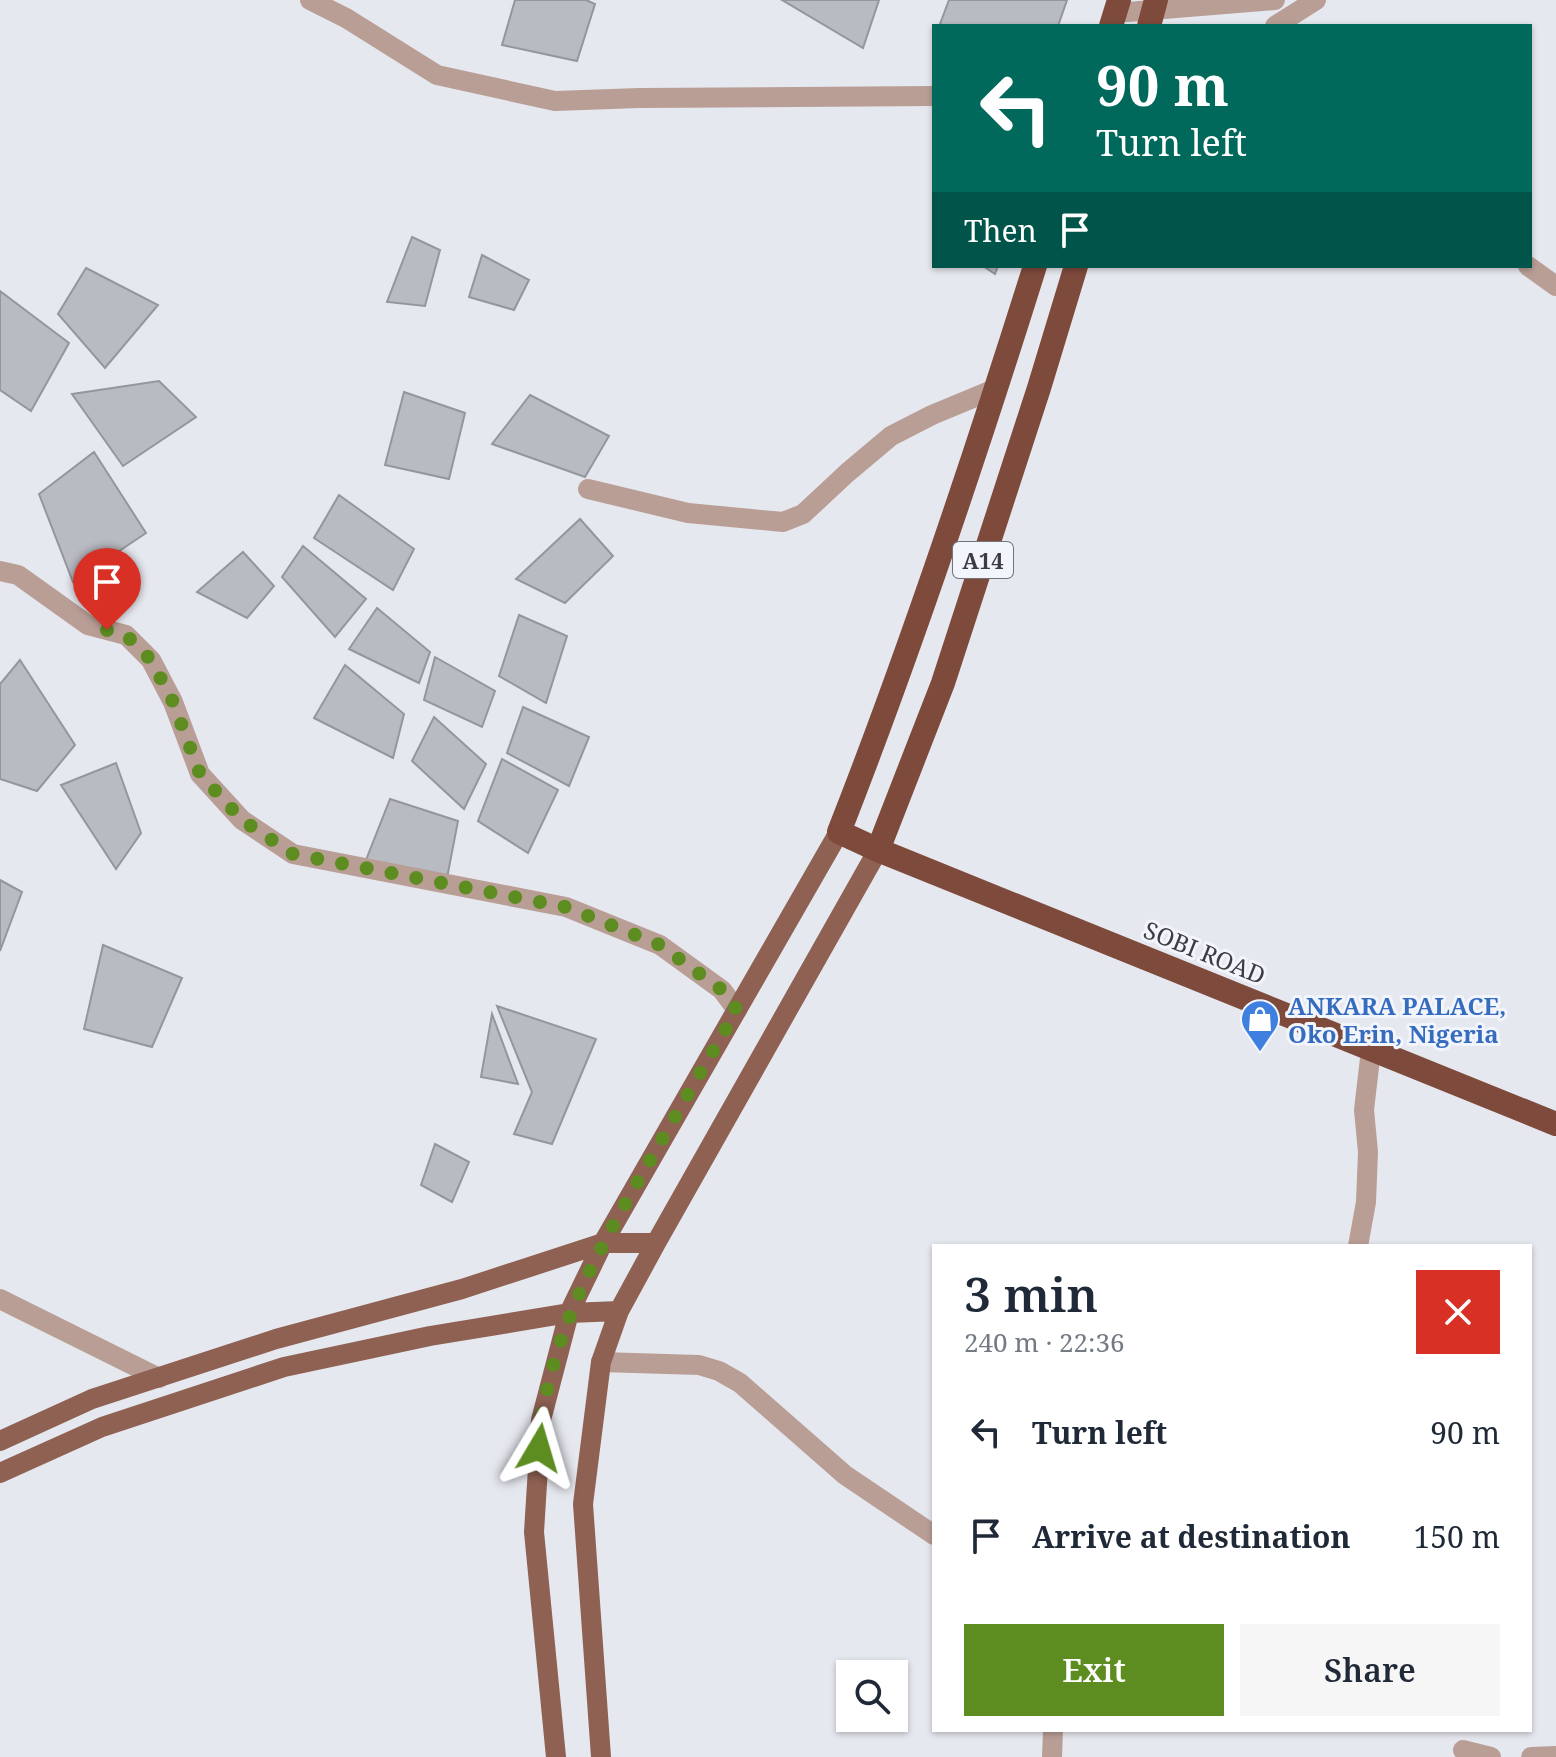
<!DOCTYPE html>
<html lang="en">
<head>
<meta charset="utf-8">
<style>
	body { margin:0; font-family:"Noto Serif",serif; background:#f6f6f7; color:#1f2937; height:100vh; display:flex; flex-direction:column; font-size:30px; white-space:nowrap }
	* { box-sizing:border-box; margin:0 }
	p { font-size:26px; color:#747a83 }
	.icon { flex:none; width:44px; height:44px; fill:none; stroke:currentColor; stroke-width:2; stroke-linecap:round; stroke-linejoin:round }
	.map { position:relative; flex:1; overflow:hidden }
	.drawer { position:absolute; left:932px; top:1244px; width:600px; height:488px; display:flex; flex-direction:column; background:#fff; border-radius:0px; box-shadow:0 2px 6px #0004 }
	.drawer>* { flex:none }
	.hud { position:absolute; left:932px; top:24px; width:600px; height:244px; border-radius:0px; box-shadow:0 2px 6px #0004; background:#00695c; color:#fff; overflow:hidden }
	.buttons { position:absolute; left:836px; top:1660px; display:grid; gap:16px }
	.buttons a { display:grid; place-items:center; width:72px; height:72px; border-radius:0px; background:#fff; box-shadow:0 2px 6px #0004; font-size:40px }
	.pin { position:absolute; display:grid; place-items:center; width:68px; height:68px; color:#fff; margin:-82px -34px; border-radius:50% 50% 50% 0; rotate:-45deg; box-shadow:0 0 8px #0007 }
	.pin .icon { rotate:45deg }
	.me { position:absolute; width:88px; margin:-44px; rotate:7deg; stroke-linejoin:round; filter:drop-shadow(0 0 6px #0008) }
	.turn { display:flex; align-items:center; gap:28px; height:168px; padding:0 32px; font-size:36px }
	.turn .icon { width:104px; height:104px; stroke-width:2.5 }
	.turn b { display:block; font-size:56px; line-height:68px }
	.then { display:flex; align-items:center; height:76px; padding:0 32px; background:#0003; gap:16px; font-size:30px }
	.round { display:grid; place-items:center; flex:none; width:84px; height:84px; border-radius:0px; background:#f6f6f7 }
	.headline { display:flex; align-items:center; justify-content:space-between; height:136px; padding:0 32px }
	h1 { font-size:48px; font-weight:600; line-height:60px }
	.action { display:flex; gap:16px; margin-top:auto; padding:16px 32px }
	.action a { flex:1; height:92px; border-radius:0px; background:#5d8d21; color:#fff; font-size:32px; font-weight:600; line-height:92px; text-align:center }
	.action a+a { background:#f6f6f7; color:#1f2937 }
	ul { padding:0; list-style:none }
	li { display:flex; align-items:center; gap:24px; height:104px; padding:0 32px }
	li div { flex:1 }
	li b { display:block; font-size:30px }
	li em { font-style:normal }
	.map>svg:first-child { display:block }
</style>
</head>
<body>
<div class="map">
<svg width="1556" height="1757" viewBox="0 0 1556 1757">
	<rect width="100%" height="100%" fill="#e6e8ef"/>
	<path fill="#b9bbc2" stroke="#94969d" stroke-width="2" d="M515,0H586L595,4L577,61L502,45Z
		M782,0H879L863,48Z
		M949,0H1067L1058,26H945L940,24Z
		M412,237L440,250L425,306L387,302Z
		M482,255L529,280L514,310L469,297Z
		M983,266H998L995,274Z
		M86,268L158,305L105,368L58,314Z
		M0,291L69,343L31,411L0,390Z
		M159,381L196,417L123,466L72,394Z
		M404,392L465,413L449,479L385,465Z
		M530,395L609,436L585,477L492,444Z
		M94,452L146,533L73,582L39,494Z
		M339,495L414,549L393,590L314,538Z
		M580,519L613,556L565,603L516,579Z
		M303,546L366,599L335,637L282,577Z
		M243,552L274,586L247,618L197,592Z
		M377,608L430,652L419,683L349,649Z
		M519,615L567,636L546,703L499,676Z
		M435,657L495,691L482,727L424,700Z
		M20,660L75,745L37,791L0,779V684Z
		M345,665L404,714L393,758L314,718Z
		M523,707L589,737L569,786L507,753Z
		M434,717L486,764L464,809L412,761Z
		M502,759L558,790L528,853L478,821Z
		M116,763L141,833L116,869L61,785Z
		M390,799L458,821L447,878L366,860Z
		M0,880L22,892L0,951Z
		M103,945L182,978L152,1047L84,1029Z
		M497,1006L596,1039L552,1144L514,1134L532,1092Z
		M492,1014L518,1084L481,1077Z
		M435,1144L469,1162L452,1202L421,1185Z"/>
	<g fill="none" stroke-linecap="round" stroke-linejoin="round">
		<path stroke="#b99e96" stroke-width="20" d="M310,0L346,18L437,75L555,101L639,98L934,96
			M1115,13L1275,0
			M1275,26L1316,0
			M1528,266L1556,286
			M588,489L688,513L783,522L803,514L847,473L891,436L932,415L997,388
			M0,571L18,575L88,625L126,635L151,660L173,702L200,774L242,820L293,854L566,907L660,945L722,990L737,1010
			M1358,1246L1366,1202L1368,1152L1364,1110L1371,1050
			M0,1299L159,1378
			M601,1362L699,1365L719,1371L740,1383L845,1475L934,1535
			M1463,1750L1491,1757
			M1052,1757L1053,1730
			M1531,1757L1556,1756"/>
		<path stroke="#8e6153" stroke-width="20" d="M0,1441L92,1399L276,1339L462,1289L603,1243H656
			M0,1473L102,1427L284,1367L430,1336L569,1313L619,1311
			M556,1757L534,1532L541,1420L569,1313L603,1243L839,832
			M601,1757L583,1504L601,1362L619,1311L656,1243L878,850"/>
		<path stroke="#7d4a3b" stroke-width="24" d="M1111,26L1119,0
			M1149,26L1156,0
			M1035,266C975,457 912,646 839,832L878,850L1556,1124
			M878,850L943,683L1039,388L1076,266"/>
	</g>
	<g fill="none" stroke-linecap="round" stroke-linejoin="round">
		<path stroke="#5d8d21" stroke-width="14" stroke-dasharray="0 25.2" d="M107,630L126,635L151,660L173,702L200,774L242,820L293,854L566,907L660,945L722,990L737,1010C707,1061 677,1113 648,1164C597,1252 545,1344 539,1448"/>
	</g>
	<defs>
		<symbol id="shop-pin" viewBox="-11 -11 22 30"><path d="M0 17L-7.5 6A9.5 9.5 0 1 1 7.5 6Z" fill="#3f7fe0" stroke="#f3f5fd"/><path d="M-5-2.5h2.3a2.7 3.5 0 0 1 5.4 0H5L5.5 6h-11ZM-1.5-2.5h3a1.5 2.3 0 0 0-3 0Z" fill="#fff"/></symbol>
	</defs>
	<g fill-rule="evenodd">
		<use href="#shop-pin" x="1238" y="997" width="44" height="60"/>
	</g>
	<g text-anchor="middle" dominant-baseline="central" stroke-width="6" stroke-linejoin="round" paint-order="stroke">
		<rect fill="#f3f5fd" stroke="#737479" stroke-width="2" x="953" y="542" width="60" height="36" rx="6"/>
		<g font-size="22" font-weight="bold" fill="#3c3d40">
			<text x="983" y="560">A14</text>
		</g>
		<g font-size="24" fill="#3c3d40" stroke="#f3f5fd">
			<text transform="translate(1205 952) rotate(22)">SOBI ROAD</text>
		</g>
		<g font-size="24" font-weight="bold" fill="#366cbe" stroke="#f3f5fd" text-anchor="start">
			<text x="1288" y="1005">ANKARA PALACE,<tspan x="1288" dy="28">Oko Erin, Nigeria</tspan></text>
		</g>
	</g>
</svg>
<div class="buttons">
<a><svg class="icon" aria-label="search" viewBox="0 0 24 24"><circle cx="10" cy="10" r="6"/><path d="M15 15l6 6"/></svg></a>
</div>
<div class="pin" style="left:107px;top:630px;background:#d93025"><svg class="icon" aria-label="arrive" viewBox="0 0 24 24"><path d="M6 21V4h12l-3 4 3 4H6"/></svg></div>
<svg class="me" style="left:539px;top:1448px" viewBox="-20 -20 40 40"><path d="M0-17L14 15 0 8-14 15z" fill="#5d8d21" stroke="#fff" stroke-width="4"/></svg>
<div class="hud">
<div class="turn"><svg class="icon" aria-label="left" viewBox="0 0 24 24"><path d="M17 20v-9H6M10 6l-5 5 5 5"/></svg><div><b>90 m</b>Turn left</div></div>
<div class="then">Then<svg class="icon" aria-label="arrive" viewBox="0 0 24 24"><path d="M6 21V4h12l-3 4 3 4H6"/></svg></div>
</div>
<section class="drawer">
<div class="headline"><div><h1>3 min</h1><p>240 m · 22:36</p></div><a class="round" style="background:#d93025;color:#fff"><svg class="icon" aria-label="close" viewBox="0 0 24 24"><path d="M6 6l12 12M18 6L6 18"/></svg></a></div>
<ul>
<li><svg class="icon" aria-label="left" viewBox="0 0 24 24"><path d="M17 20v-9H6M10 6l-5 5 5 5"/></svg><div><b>Turn left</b></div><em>90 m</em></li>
<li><svg class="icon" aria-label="arrive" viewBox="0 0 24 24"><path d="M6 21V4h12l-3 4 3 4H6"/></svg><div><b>Arrive at destination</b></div><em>150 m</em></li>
</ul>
<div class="action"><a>Exit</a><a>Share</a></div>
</section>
</div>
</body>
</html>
